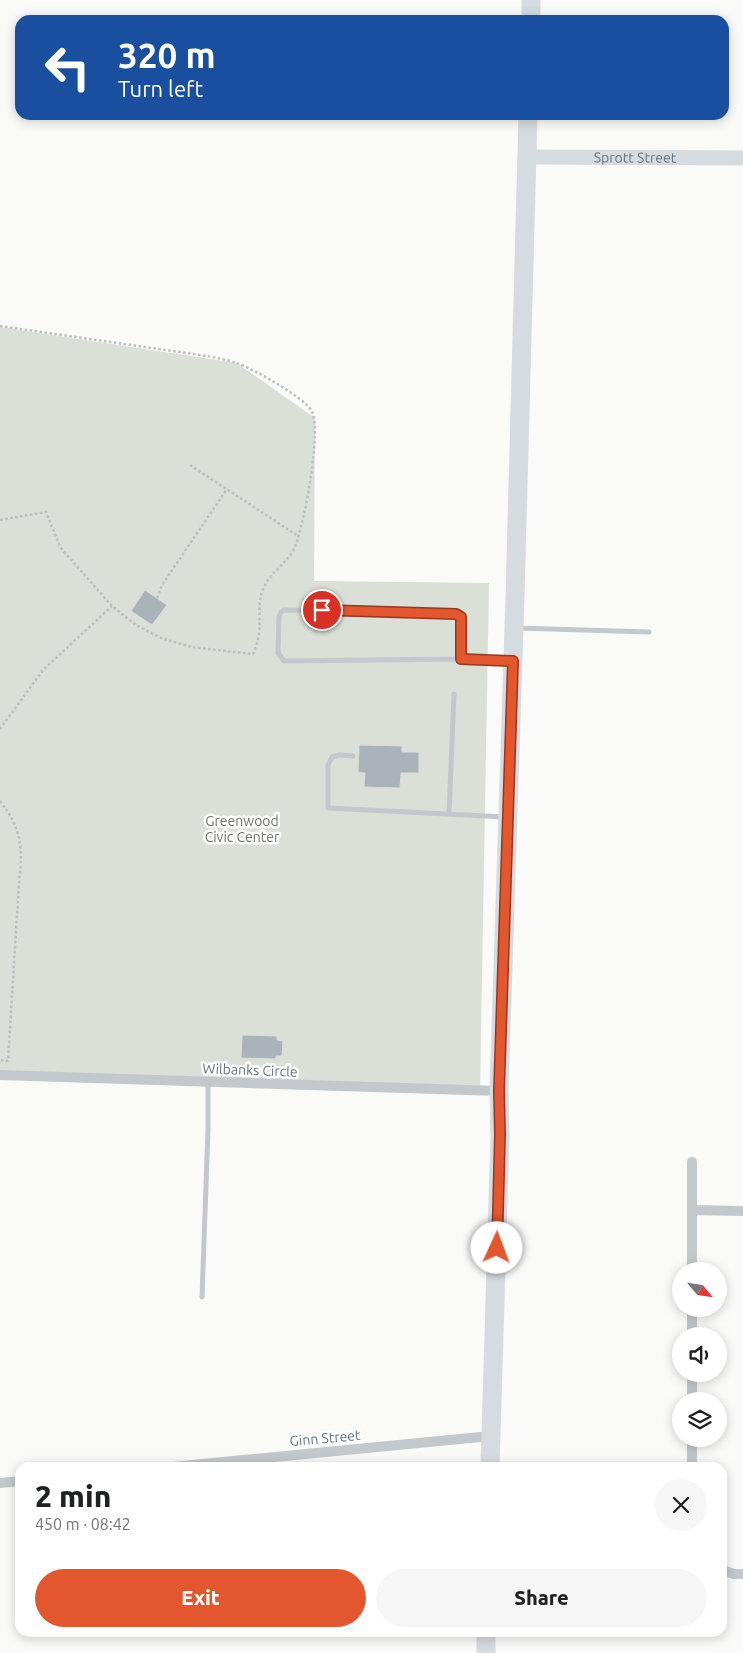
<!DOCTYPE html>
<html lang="en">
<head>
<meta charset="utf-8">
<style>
	body { margin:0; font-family:Ubuntu,sans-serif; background:#f6f6f6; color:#202124; height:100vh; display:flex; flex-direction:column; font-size:19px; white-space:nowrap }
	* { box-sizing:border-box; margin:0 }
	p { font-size:16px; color:#757577 }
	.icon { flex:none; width:28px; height:28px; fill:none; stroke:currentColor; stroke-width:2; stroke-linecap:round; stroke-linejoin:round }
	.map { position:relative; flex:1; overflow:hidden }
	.details { position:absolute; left:15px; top:1462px; width:712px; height:175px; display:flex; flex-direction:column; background:#fff; border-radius:15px; box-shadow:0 2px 12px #0003 }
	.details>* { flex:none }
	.guide { position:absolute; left:15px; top:15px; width:714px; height:105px; border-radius:15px; box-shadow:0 2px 12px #0003; background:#1a4fa0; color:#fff; overflow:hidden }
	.needle { width:32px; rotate:119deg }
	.controls { position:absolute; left:672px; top:1262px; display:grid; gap:10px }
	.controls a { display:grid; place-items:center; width:55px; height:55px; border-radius:50%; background:#fff; box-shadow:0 2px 12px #0003; font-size:25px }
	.pin { position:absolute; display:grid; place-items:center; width:42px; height:42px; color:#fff; margin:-21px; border:2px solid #fff; border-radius:50%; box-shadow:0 1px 5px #0007 }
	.me { position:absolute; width:55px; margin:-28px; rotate:2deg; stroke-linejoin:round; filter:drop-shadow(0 0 4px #0008) }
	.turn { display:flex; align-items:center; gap:18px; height:105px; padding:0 20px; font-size:22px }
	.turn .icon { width:65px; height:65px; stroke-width:2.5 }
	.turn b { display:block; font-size:35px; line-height:42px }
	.round { display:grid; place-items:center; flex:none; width:52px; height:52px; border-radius:26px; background:#f6f6f6 }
	.headline { display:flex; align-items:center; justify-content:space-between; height:85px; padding:0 20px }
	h1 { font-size:30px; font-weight:800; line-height:38px }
	.cta { display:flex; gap:10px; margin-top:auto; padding:10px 20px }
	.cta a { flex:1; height:58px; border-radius:30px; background:#e4572e; color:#fff; font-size:20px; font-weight:800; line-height:58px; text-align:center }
	.cta a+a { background:#f6f6f6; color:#202124 }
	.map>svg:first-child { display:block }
</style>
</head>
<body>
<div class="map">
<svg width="743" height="1653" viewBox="0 0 743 1653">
	<rect width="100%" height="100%" fill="#fafaf8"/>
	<path fill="#dadfd7" d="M0,327L237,363L315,418L314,581L489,583L480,1090L0,1075Z"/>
	<path fill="#aab3b9" stroke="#dcdcda" d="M145,590L167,605L152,625L131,611Z
		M359,745L402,746V752H419V773H401L400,788L364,787L365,773L358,772Z
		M242,1035L277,1036V1040L283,1041L282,1056H276V1059L241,1058Z"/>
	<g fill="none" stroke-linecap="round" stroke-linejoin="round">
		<path stroke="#bbbfc2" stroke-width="2.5" stroke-dasharray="2.5 2.5" stroke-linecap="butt" d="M0,326L207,356C217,358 228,360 237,363C253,369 302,396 311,410C323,427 304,523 296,544C290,562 272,570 264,587C256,602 262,622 258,639C257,644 255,649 253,654L191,647L161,638L136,625L112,606L60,547L46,512L0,520
			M190,465L298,536
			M157,598L162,585L227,489
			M0,729L43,670L112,606
			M0,801C22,829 23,849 19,883L8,1061L0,1060"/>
		<path stroke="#c3c8cc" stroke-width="5" d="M517,628L649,632
			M461,659V617L456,614L284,610L281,612L279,617L278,653L284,661L461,659L510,661
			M353,756L339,755L332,757L328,765V808L505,817
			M449,814L454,694
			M202,1297L208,1129V1082"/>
		<path stroke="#c3c8cc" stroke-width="10" d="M0,1075L499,1091
			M692,1210L743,1211
			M692,1271V1162
			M692,1309V1336
			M692,1374V1401
			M692,1439V1468
			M162,1468L491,1436
			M0,1483L20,1481
			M722,1570L734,1574H743"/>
		<path stroke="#d6dbdf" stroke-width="15" id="s1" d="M527,157L743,158"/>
		<path stroke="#d6dbdf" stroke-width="19" d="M531,20V0
			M490,1468L500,1135L499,1091L515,597L528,115
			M486,1653V1632"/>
	</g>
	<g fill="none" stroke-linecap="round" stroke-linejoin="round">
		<defs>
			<path id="route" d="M322,610L456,614L461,617V659L513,661L499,1091L500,1134L497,1248"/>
		</defs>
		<use href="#route" stroke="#94391e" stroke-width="12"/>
		<use href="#route" stroke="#e4572e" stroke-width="9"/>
	</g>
	<g text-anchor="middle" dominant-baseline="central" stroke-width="5" stroke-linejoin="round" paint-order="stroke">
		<g font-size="14" fill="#657683" stroke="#fff">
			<text stroke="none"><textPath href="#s1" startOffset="108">Sprott Street</textPath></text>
			<text transform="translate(250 1070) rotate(2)">Wilbanks Circle</text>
			<text transform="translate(325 1438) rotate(-5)">Ginn Street</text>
		</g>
		<g font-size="14" fill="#687a64" stroke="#fff">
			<text x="242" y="821">Greenwood<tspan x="242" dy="16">Civic Center</tspan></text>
		</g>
	</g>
</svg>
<div class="controls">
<a><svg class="needle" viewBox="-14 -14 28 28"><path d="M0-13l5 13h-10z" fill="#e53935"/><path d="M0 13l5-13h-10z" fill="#757577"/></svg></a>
<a><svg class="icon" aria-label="sound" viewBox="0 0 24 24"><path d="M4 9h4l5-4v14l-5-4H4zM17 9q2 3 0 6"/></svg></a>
<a><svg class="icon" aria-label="layers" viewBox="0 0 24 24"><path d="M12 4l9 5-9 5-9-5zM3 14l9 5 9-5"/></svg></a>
</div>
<div class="pin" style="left:322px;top:610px;background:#d93025"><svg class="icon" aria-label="arrive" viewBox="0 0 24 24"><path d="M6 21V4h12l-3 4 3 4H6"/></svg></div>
<svg class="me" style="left:497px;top:1248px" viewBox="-20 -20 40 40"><circle r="19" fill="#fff"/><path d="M0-13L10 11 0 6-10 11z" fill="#e4572e"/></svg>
<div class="guide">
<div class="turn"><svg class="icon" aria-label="left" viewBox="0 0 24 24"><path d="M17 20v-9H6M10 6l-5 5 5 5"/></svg><div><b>320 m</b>Turn left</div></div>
</div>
<section class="details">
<div class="headline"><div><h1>2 min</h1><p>450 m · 08:42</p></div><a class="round"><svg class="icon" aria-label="close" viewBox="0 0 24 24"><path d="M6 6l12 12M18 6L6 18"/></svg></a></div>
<div class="cta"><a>Exit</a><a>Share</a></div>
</section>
</div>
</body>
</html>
